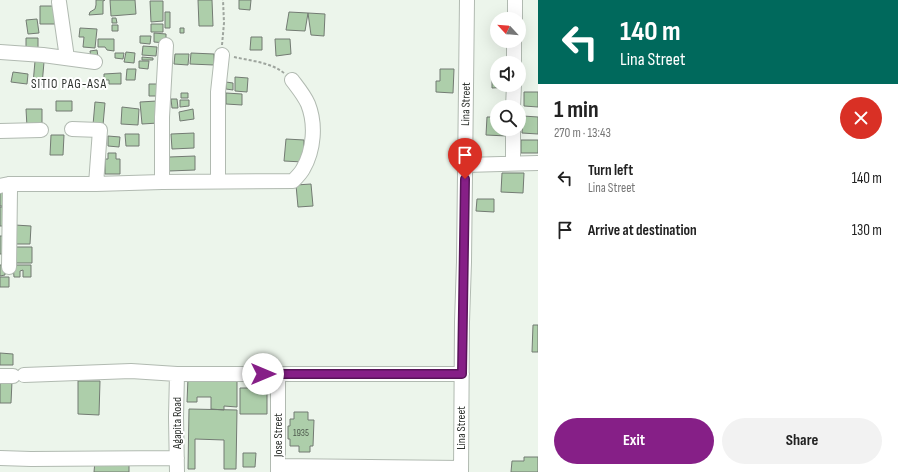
<!DOCTYPE html>
<html lang="en">
<head>
<meta charset="utf-8">
<style>
	body { margin:0; font-family:"Sofia Sans Condensed",sans-serif; background:#f2f2f2; color:#222; height:100vh; display:flex; flex-direction:column; font-size:15px; white-space:nowrap }
	* { box-sizing:border-box; margin:0 }
	p { font-size:13px; color:#767676 }
	.icon { flex:none; width:22px; height:22px; fill:none; stroke:currentColor; stroke-width:2; stroke-linecap:round; stroke-linejoin:round }
	.map { position:relative; flex:1; overflow:hidden }
	.panel { display:flex; flex-direction:column; background:#fff; width:360px }
	.panel>* { flex:none }
	.top-card { background:#00695c; color:#fff; overflow:hidden }
	.needle { width:26px; rotate:296deg }
	.buttons { position:absolute; left:490px; top:12px; display:grid; gap:8px }
	.buttons a { display:grid; place-items:center; width:36px; height:36px; border-radius:50%; background:#fff; box-shadow:0 4px 16px #0002; font-size:20px }
	.pin { position:absolute; display:grid; place-items:center; width:34px; height:34px; color:#fff; margin:-41px -17px; border-radius:50% 50% 50% 0; rotate:-45deg; box-shadow:0 0 4px #0007 }
	.pin .icon { rotate:45deg }
	.me { position:absolute; width:44px; margin:-22px; rotate:90deg; stroke-linejoin:round; filter:drop-shadow(0 0 3px #0008) }
	.turn { display:flex; align-items:center; gap:14px; height:84px; padding:0 16px; font-size:18px }
	.turn .icon { width:52px; height:52px; stroke-width:2.5 }
	.turn b { display:block; font-size:28px; line-height:34px }
	.round { display:grid; place-items:center; flex:none; width:42px; height:42px; border-radius:21px; background:#f2f2f2 }
	.headline { display:flex; align-items:center; justify-content:space-between; height:68px; padding:0 16px }
	h1 { font-size:24px; font-weight:700; line-height:30px }
	.action { display:flex; gap:8px; margin-top:auto; padding:8px 16px }
	.action a { flex:1; height:46px; border-radius:24px; background:#861f87; color:#fff; font-size:16px; font-weight:700; line-height:46px; text-align:center }
	.action a+a { background:#f2f2f2; color:#222 }
	ul { padding:0; list-style:none }
	li { display:flex; align-items:center; gap:12px; height:52px; padding:0 16px }
	li div { flex:1 }
	li b { display:block; font-size:15px }
	li em { font-style:normal }
	main { display:flex; flex:1; min-height:0 }
	.map>svg:first-child { display:block }
</style>
</head>
<body>
<main>
<div class="map">
<svg width="538" height="472" viewBox="0 0 538 472">
	<rect width="100%" height="100%" fill="#ecf5eb"/>
	<path fill="#adceaa" stroke="#737b73" d="M96,0H105L103,1V14L89,15L90,12L95,9L96,5Z
		M110,0H135L136,14L111,16Z
		M198,0H212L213,26H199Z
		M239,0H251L250,10L239,9Z
		M150,1H163V21L151,22Z
		M40,6H55L56,24H40Z
		M165,12H170V28H165Z
		M289,12L308,13L305,31L286,30Z
		M308,13L325,14L324,36L311,35Z
		M112,18H116L117,23H112Z
		M37,19L39,33L28,34L26,20Z
		M151,24H163V32H151Z
		M112,25H118V31H112Z
		M80,28L97,29L95,48L83,47L84,37H79Z
		M180,28H184V33H180Z
		M154,33L166,34V43L154,42Z
		M140,36H151L150,44L140,43Z
		M251,37H262V50H250Z
		M26,38H38V52H26Z
		M98,39H114V51L107,50L105,47H98Z
		M275,39H290L291,54L276,56Z
		M143,46L157,47L156,56L142,55Z
		M97,50L98,57L91,58L90,51Z
		M126,52L135,53L134,63L124,62Z
		M115,53H124L123,59L115,58Z
		M191,53L214,54V65L190,64Z
		M175,54H189L188,65L174,64Z
		M142,57L153,58V60H142Z
		M35,61L44,62L42,85L33,84Z
		M139,61H149L148,69L139,68Z
		M127,69H136L135,80H126Z
		M440,69H454L453,93L436,92V81H440Z
		M492,69H497V85H511V87L492,88Z
		M13,72L28,74L27,84L11,82Z
		M121,73V84H109V80H104V74Z
		M235,77L248,78L247,92L235,91Z
		M226,82L233,83V90L226,89Z
		M149,84H159V96H149Z
		M524,92H538V107L524,106Z
		M181,93H188V98H181Z
		M226,93L242,94V105L226,104Z
		M171,99H177L178,108H172Z
		M180,100H189V106L180,107Z
		M56,101H72V111H56Z
		M157,101L158,123L142,124L140,102Z
		M95,102L105,103L103,125H93Z
		M122,107L139,109L138,125L121,124Z
		M26,109H42V126L27,127Z
		M193,109L194,119L180,121L179,112Z
		M523,116L538,117V134L522,133Z
		M487,117H497V129H507V136L486,135Z
		M194,133V148L172,149L171,134Z
		M125,134H139V146H126Z
		M51,135H64L63,155H50Z
		M108,136L120,137L119,147L108,146Z
		M286,139L304,140L303,162L284,161Z
		M521,140H538V153H521Z
		M108,153H116V159H120V174H105V159H108Z
		M195,156V170L169,171V157Z
		M502,173H524L523,193L501,192Z
		M311,184L313,206L298,207L296,185Z
		M0,188H3V206H0Z
		M477,199H494V212L476,211Z
		M0,207H3L4,226H0Z
		M15,225L31,226L30,244H15Z
		M0,236H3L4,254H0Z
		M14,247H32V263H14Z
		M0,265H5V275L0,276Z
		M13,265H31V277H23V270L20,271V277H14Z
		M0,277H9V287H0Z
		M533,325H538V352H532Z
		M0,353L13,354V365H0Z
		M188,378L237,379V407L224,406V410L211,409V397H197V402H187Z
		M0,380L12,381L11,403H0Z
		M78,381H100L99,415L78,414Z
		M240,388H267V414H240Z
		M189,409L237,410L236,469H224V440L195,439V469H188Z
		M294,412H308V420H314L313,446H310V452H299V446H290V439H288V426H290V419H294Z
		M243,453H256L255,467H243Z
		M524,457H538V472H511L512,461H524Z
		M95,461H129V472H94Z"/>
	<g fill="none" stroke-linecap="round" stroke-linejoin="round">
		<defs>
			<path id="minor" d="M59,2L67,58
				M515,19V0
				M0,52L43,55L95,62
				M514,63V41
				M513,107L514,85
				M72,129L100,130L96,184
				M0,131L41,130
				M513,163V129
				M465,165L538,163
				M218,181V92L222,55
				M162,182V117L166,45
				M9,184L10,190L9,267
				M0,186L9,184H96L162,182L293,181C297,177 301,173 303,169C314,150 316,124 308,104C304,95 298,88 292,80
				M24,375L131,371L177,374H462
				M0,376H13
				M0,458L31,459L177,458
				M278,466L461,468
				M177,472L176,417L177,374
				M278,472V374
				M461,472L462,322L464,262L467,0"/>
		</defs>
		<use href="#minor" stroke="#b1bab1" stroke-width="16"/>
		<path stroke="#9ea59e" stroke-width="2" stroke-dasharray="3 2" stroke-linecap="butt" d="M222,45L224,23L223,0
			M234,57C251,61 270,62 284,73"/>
		<use href="#minor" stroke="#fff" stroke-width="14"/>
	</g>
	<g fill="none" stroke-linecap="round" stroke-linejoin="round">
		<defs>
			<path id="route" d="M263,374H462L465,179"/>
		</defs>
		<use href="#route" stroke="#571458" stroke-width="10"/>
		<use href="#route" stroke="#861f87" stroke-width="7"/>
	</g>
	<g text-anchor="middle" dominant-baseline="central" stroke-width="4" stroke-linejoin="round" paint-order="stroke">
		<g font-size="10" fill="#4e594d">
			<text x="301" y="433">1935</text>
		</g>
		<g font-size="12" fill="#2e322e" stroke="#fff">
			<text transform="translate(466 104) rotate(-89)">Lina Street</text>
			<text transform="translate(177 423) rotate(-90)">Agapita Road</text>
			<text transform="translate(461 428) rotate(-90)">Lina Street</text>
			<text transform="translate(278 435) rotate(-90)">Jose Street</text>
		</g>
		<g font-size="13" letter-spacing="1" fill="#2e322e" stroke="#fff">
			<text x="69" y="84">SITIO PAG-ASA</text>
		</g>
	</g>
</svg>
<div class="buttons">
<a><svg class="needle" viewBox="-14 -14 28 28"><path d="M0-13l5 13h-10z" fill="#e53935"/><path d="M0 13l5-13h-10z" fill="#767676"/></svg></a>
<a><svg class="icon" aria-label="sound" viewBox="0 0 24 24"><path d="M4 9h4l5-4v14l-5-4H4zM17 9q2 3 0 6"/></svg></a>
<a><svg class="icon" aria-label="search" viewBox="0 0 24 24"><circle cx="10" cy="10" r="6"/><path d="M15 15l6 6"/></svg></a>
</div>
<div class="pin" style="left:465px;top:179px;background:#d93025"><svg class="icon" aria-label="arrive" viewBox="0 0 24 24"><path d="M6 21V4h12l-3 4 3 4H6"/></svg></div>
<svg class="me" style="left:263px;top:374px" viewBox="-20 -20 40 40"><circle r="19" fill="#fff"/><path d="M0-13L10 11 0 6-10 11z" fill="#861f87"/></svg>
</div>
<section class="panel">
<div class="top-card">
<div class="turn"><svg class="icon" aria-label="left" viewBox="0 0 24 24"><path d="M17 20v-9H6M10 6l-5 5 5 5"/></svg><div><b>140 m</b>Lina Street</div></div>
</div>
<div class="headline"><div><h1>1 min</h1><p>270 m · 13:43</p></div><a class="round" style="background:#d93025;color:#fff"><svg class="icon" aria-label="close" viewBox="0 0 24 24"><path d="M6 6l12 12M18 6L6 18"/></svg></a></div>
<ul>
<li><svg class="icon" aria-label="left" viewBox="0 0 24 24"><path d="M17 20v-9H6M10 6l-5 5 5 5"/></svg><div><b>Turn left</b><p>Lina Street</p></div><em>140 m</em></li>
<li><svg class="icon" aria-label="arrive" viewBox="0 0 24 24"><path d="M6 21V4h12l-3 4 3 4H6"/></svg><div><b>Arrive at destination</b></div><em>130 m</em></li>
</ul>
<div class="action"><a>Exit</a><a>Share</a></div>
</section>
</main>
</body>
</html>
